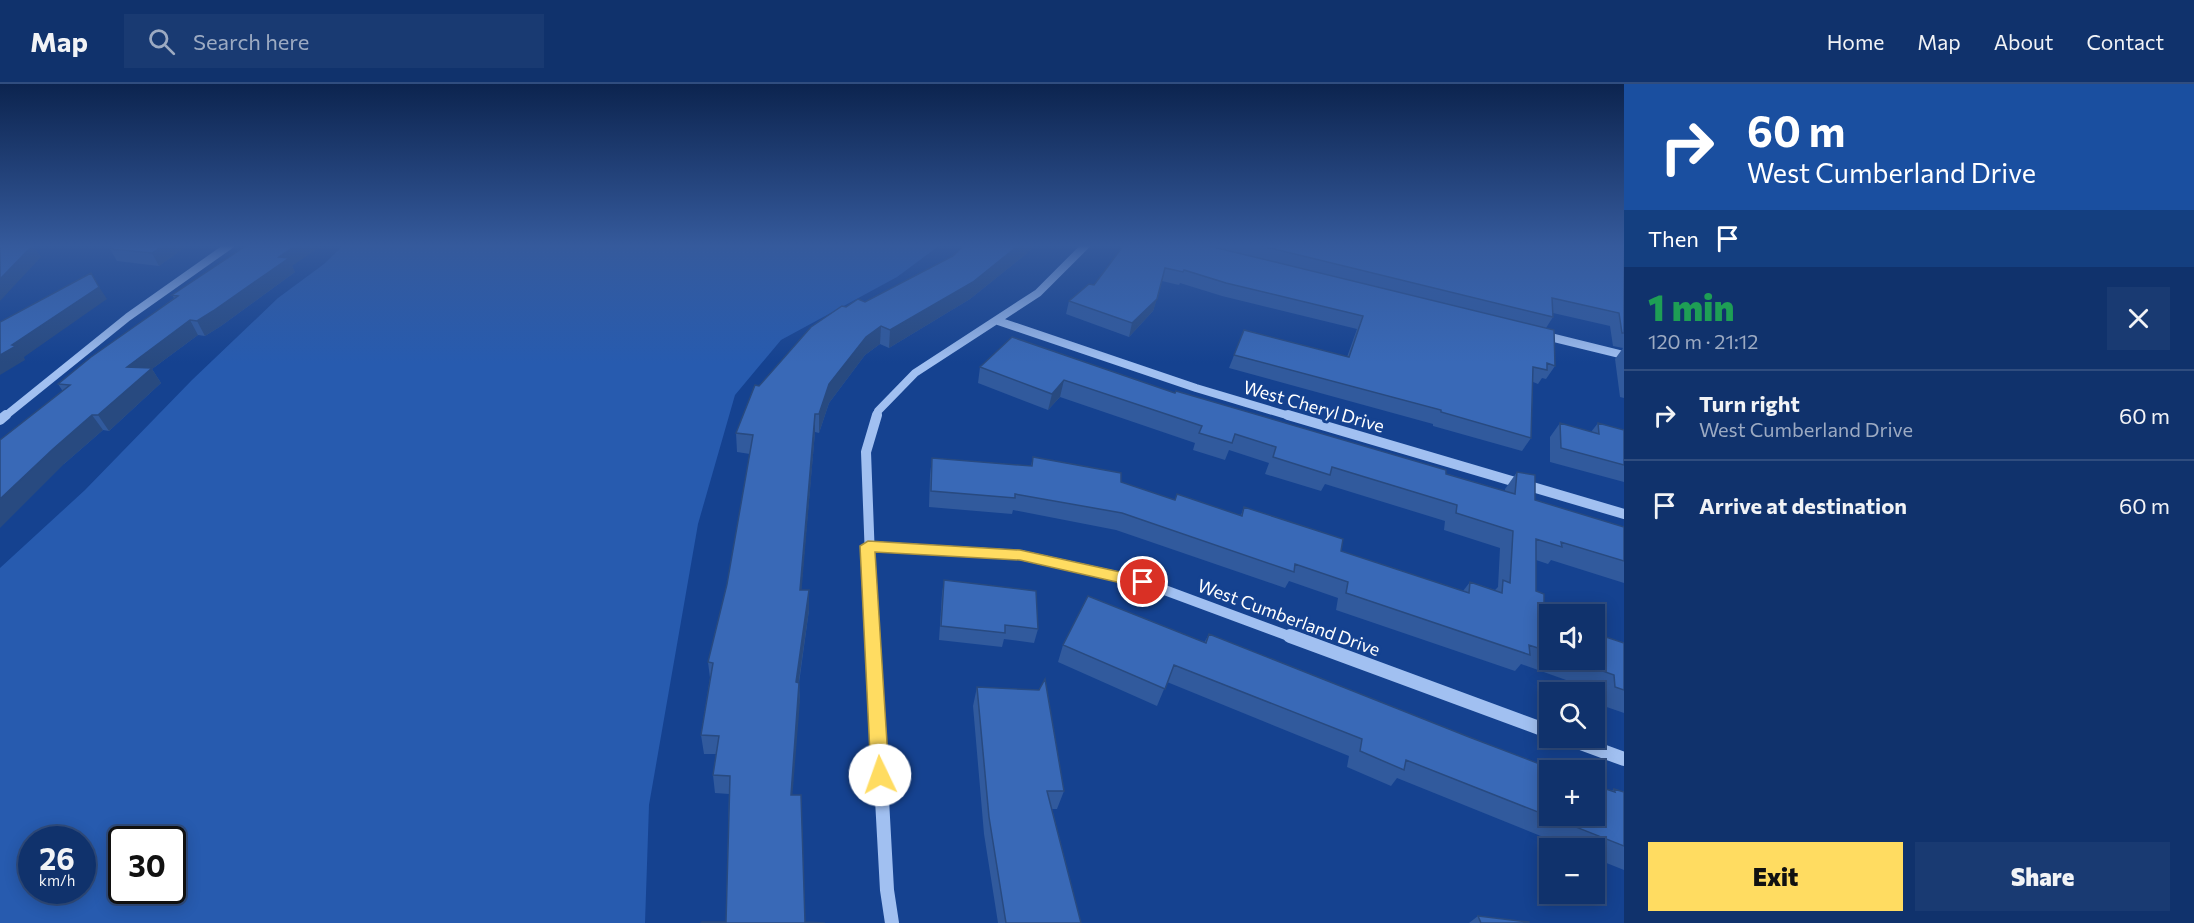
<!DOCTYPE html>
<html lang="en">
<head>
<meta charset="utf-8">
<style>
	body { margin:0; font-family:Commissioner,sans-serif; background:#193a72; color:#f1f3f6; height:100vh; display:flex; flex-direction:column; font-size:22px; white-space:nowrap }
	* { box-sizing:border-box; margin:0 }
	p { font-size:20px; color:#9caac2 }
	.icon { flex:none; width:33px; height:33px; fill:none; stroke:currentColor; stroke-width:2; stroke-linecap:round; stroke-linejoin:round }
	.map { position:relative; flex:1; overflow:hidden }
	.panel { display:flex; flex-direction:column; background:#10326c; width:570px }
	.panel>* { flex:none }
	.hud { background:#1a4fa0; color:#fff; overflow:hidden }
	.fabs { position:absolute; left:1539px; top:520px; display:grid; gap:12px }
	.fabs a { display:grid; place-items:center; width:66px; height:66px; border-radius:0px; background:#10326c; box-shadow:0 3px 15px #0003,0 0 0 2px #304d7f; font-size:30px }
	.speed { position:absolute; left:18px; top:742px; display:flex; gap:12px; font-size:30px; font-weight:700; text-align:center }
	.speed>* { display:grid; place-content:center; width:78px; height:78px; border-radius:50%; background:#10326c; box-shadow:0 3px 15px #0003,0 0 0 2px #304d7f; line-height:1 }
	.speed small { font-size:15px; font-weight:400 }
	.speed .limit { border:3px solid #111; border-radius:9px; background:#fff; color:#111 }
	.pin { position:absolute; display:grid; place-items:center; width:51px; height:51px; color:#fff; margin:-26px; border:3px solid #fff; border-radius:50%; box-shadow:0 2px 6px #0007 }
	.me { position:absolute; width:66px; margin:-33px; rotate:357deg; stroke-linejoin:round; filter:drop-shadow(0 0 4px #0008) }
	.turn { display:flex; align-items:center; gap:21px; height:126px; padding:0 24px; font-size:27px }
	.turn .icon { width:78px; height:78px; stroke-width:2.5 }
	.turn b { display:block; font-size:42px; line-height:51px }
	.then { display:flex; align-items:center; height:57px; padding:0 24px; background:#0003; gap:12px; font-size:22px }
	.round { display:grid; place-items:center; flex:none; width:63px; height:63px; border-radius:0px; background:#193a72 }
	.head { display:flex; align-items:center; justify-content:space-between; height:102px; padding:0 24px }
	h1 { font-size:36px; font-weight:800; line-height:45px; color:#1e9e55 }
	.button { display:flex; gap:12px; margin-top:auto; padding:12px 24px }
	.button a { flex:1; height:69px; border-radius:0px; background:#ffdc61; color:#111; font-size:24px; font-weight:800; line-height:69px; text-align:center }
	.button a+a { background:#193a72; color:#f1f3f6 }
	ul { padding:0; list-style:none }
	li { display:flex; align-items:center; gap:18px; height:90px; padding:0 24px; border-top:2px solid #304d7f }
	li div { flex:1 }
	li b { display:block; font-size:22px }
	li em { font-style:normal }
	header { display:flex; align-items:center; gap:36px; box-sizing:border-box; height:84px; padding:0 30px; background:#10326c; border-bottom:2px solid #304d7f }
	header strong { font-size:28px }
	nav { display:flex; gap:33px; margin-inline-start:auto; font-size:21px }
	.search { width:420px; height:54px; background:#193a72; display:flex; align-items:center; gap:15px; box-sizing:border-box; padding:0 21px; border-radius:0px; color:#9caac2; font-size:22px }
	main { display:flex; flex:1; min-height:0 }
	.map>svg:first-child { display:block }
</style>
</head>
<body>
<header>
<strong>Map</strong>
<div class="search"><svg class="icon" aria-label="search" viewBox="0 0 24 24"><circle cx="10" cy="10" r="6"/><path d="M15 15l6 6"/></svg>Search here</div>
<nav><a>Home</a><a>Map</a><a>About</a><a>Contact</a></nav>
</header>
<main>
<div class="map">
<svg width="1624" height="839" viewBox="0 0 1624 839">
	<rect width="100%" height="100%" fill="#154290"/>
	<path fill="#275baf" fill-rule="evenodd" d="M344,161H940L897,193L781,256L735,311L698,440L649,721L645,839H0V484L85,406L192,296L278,214L324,180ZM32,756H82V807H32ZM122,756H172V807H122Z"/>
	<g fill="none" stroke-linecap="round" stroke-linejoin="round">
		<path stroke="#a1c0f1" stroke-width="8" d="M998,237L1196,304L1293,333
			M1542,251L1624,271
			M4,333L128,233L230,161
			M876,333L878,327L915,289L1038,209L1086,161"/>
		<path stroke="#a1c0f1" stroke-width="10" d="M1288,331L1624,430
			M0,336L6,331
			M868,462L1020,471L1143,498L1294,554
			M873,554L866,368L877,331"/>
		<path stroke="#a1c0f1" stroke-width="14" d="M873,552L887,806L892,839
			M1290,552L1550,648
			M1567,654L1624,675"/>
	</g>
	<path fill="#315a9d" d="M188,161L159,182L117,177L110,165Z
		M1124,161H1624V314L1620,313L1615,275L1623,264L1613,262L1610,242L1553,229V233L1546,244L1555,282L1546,295L1542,294L1538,300L1533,298L1531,354L1522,367L1433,342V340L1229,284L1244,246L1347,273L1357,245L1222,212L1180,199L1179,201L1162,197L1153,227L1129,253L1066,230L1069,217L1094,201Z
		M1026,170L970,215L889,264L880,260L865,271L829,319L819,349L815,348L801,506H809V526L799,599L800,617L726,838L729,710L715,709L713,691L716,670H704L701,651L710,594L708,578L727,500L750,370L737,368L736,349L759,302L846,223Z
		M292,182L295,188L221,242L205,252L198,251L152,285L161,299L109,347L103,346L64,380L62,306L58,300L174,214L172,211Z
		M980,283L1175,309L1505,407V405L1517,388L1535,416L1624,443V499L1551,476L1548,480L1536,476V507L1550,531V576H1594L1624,559V629L1598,620L1597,607L1521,580L1515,587L1336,526L1338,514L1289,497L1285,504L1116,446L1013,426L1012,430L929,423L930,391L932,374L1031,382L1033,373L1121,398L1175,416L1241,431L1244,423L1341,467L1463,507L1470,498L1495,506L1498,503L1500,464L1444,446L1445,437L1325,400L1321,407L1265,390L1269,379L1229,366L1225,376L1193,366L1195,359L1060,313L1048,326L978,299Z
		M1560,339L1591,348L1598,339L1624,346V398L1550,378V353Z
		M944,496L1038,545L1034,559L1004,555L1002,563L939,556L942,510Z
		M1209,550L1469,653L1611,707L1614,705L1624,708V786L1594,774V765H1573L1397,694L1391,702L1347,683L1349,672L1167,598L1157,622L1058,578L1063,561L1204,559Z
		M977,603L1064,707L1057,725H1052L1081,839H998L984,750L973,622Z
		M1478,832L1529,839H1469Z"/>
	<path fill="#284a80" d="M33,161L41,173L0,217V195Z
		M164,161H188L159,182L152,169Z
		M296,161H323L292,182L295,188L221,242L205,252L197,237L279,173Z
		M1019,161H1035L1026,170L970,215L889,264L890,246Z
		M99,203L107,215L24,273L25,276L0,291V271L12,261Z
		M1157,215L1153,227L1129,253L1132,239Z
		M190,236L198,251L152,285L161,299L109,347L98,331L127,283Z
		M881,242L880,260L865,271L829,319L819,349V330L829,300L866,253Z
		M1064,296L1060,313L1048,326L1052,310Z
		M815,330V348L800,525V506Z
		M92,331L103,346L64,380L0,444V415L53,365Z
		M809,506V526L796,617V598Z
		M799,599L800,617L791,729V711Z"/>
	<path fill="#3969b7" stroke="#284a80" stroke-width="1.5" d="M0,161H33L0,195Z
		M116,161H164L152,169L110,165Z
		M247,161H296L279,173L289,174L213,227L197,237L190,236L127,283L152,284L98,331H92L53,365L0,415V356L70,301L58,300L91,273L178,212L172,211Z
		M964,161H1019L973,198L890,246L881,242L866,253L829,300L819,330H815L800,506H809L796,598L799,599L791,711H801L805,838L825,839H701L702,838H726L730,692L713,691L719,652L701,651L713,579L708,578L727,500L753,351L736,349L755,301L759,302L811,243L842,222L846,223L858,215L865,218L953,172Z
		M1124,161H1205L1554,246L1555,282L1547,279V286L1533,283L1531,354L1441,328V326L1234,271L1244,246L1349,273L1363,232L1226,199L1184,186L1183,188L1165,184L1157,215L1132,239L1069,217L1089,200L1094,201Z
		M1258,161H1624V249H1622L1619,229L1552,214L1553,233Z
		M91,189L99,203L12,261L16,262L0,271V238Z
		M1012,253L1175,309L1176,307L1446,386V390L1515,410L1517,388L1535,391V416L1624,443V477L1561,458L1562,463L1536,455V507L1544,510V523L1569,531H1550V568L1529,561L1530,571L1346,509L1348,498L1295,480L1294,488L1122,429L1015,410V414L931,407L932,374L1032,382L1033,373L1121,389V398L1175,416L1177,410L1242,432L1244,423L1343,455L1341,467L1469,509L1470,498L1502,509L1503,496L1510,499L1513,447L1456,429L1457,421L1332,383L1330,391L1273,373L1276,363L1235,350L1232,359L1199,349L1202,342L1064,296L1052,310L980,283Z
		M1560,339L1599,350L1598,339L1624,346V381L1561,364Z
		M944,496L1036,507L1038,545L1005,541V549L941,542Z
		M1088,512L1206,559L1209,550L1469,653L1558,687H1550V732H1594V701L1615,708L1614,705L1624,708V762L1406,676L1404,686L1360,667L1362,655L1174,581L1165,605L1063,561Z
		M1594,549L1624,559V606L1615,603L1614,591L1572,576H1594Z
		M1045,595L1064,707H1047L1081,839H1006L989,733L977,603L1039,606Z
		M1478,832L1529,838V839H1481Z"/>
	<linearGradient id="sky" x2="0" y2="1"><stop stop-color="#0c244f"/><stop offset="0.58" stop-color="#355a9c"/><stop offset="1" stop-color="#355a9c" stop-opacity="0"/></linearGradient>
	<rect width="1624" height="279" fill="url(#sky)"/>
	<path fill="#ffdc61" stroke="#a68f3f" stroke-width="1.5" d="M868,457L1020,466L1143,493L1148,495L1151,498L1148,502L1143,504L1020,476L875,468L889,691L887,697L880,699L874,697L871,691L860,462Z"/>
	<g text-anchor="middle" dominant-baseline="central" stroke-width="6" stroke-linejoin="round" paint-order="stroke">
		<g font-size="18" fill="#fff" stroke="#154290">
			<text transform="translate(1314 322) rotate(16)">West Cheryl Drive</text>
			<text transform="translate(1289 533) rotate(20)">West Cumberland Drive</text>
		</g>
	</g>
</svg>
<div class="fabs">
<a><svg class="icon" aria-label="sound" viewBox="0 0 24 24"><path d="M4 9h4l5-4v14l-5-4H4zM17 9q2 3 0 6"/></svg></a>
<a><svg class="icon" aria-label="search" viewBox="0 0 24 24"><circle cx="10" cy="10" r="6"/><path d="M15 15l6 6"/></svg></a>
<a>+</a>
<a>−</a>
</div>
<div class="speed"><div>26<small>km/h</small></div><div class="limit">30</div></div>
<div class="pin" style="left:1143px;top:498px;background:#d93025"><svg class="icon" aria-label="arrive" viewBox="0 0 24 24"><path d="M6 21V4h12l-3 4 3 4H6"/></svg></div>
<svg class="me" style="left:880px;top:691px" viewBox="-20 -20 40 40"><circle r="19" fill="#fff"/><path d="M0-13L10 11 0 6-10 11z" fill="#ffdc61"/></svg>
</div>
<section class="panel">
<div class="hud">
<div class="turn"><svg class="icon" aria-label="right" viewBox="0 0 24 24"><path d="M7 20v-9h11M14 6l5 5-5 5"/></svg><div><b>60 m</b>West Cumberland Drive</div></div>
<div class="then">Then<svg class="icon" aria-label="arrive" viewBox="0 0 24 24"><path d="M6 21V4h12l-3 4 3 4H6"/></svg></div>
</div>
<div class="head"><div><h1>1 min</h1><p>120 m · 21:12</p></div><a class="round"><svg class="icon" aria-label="close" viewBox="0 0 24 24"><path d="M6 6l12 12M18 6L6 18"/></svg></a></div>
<ul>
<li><svg class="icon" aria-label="right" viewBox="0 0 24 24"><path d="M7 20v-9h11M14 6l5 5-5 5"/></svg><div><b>Turn right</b><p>West Cumberland Drive</p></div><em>60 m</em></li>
<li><svg class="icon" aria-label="arrive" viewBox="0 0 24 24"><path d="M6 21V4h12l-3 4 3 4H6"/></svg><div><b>Arrive at destination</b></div><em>60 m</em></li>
</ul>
<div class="button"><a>Exit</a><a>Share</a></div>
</section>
</main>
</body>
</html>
